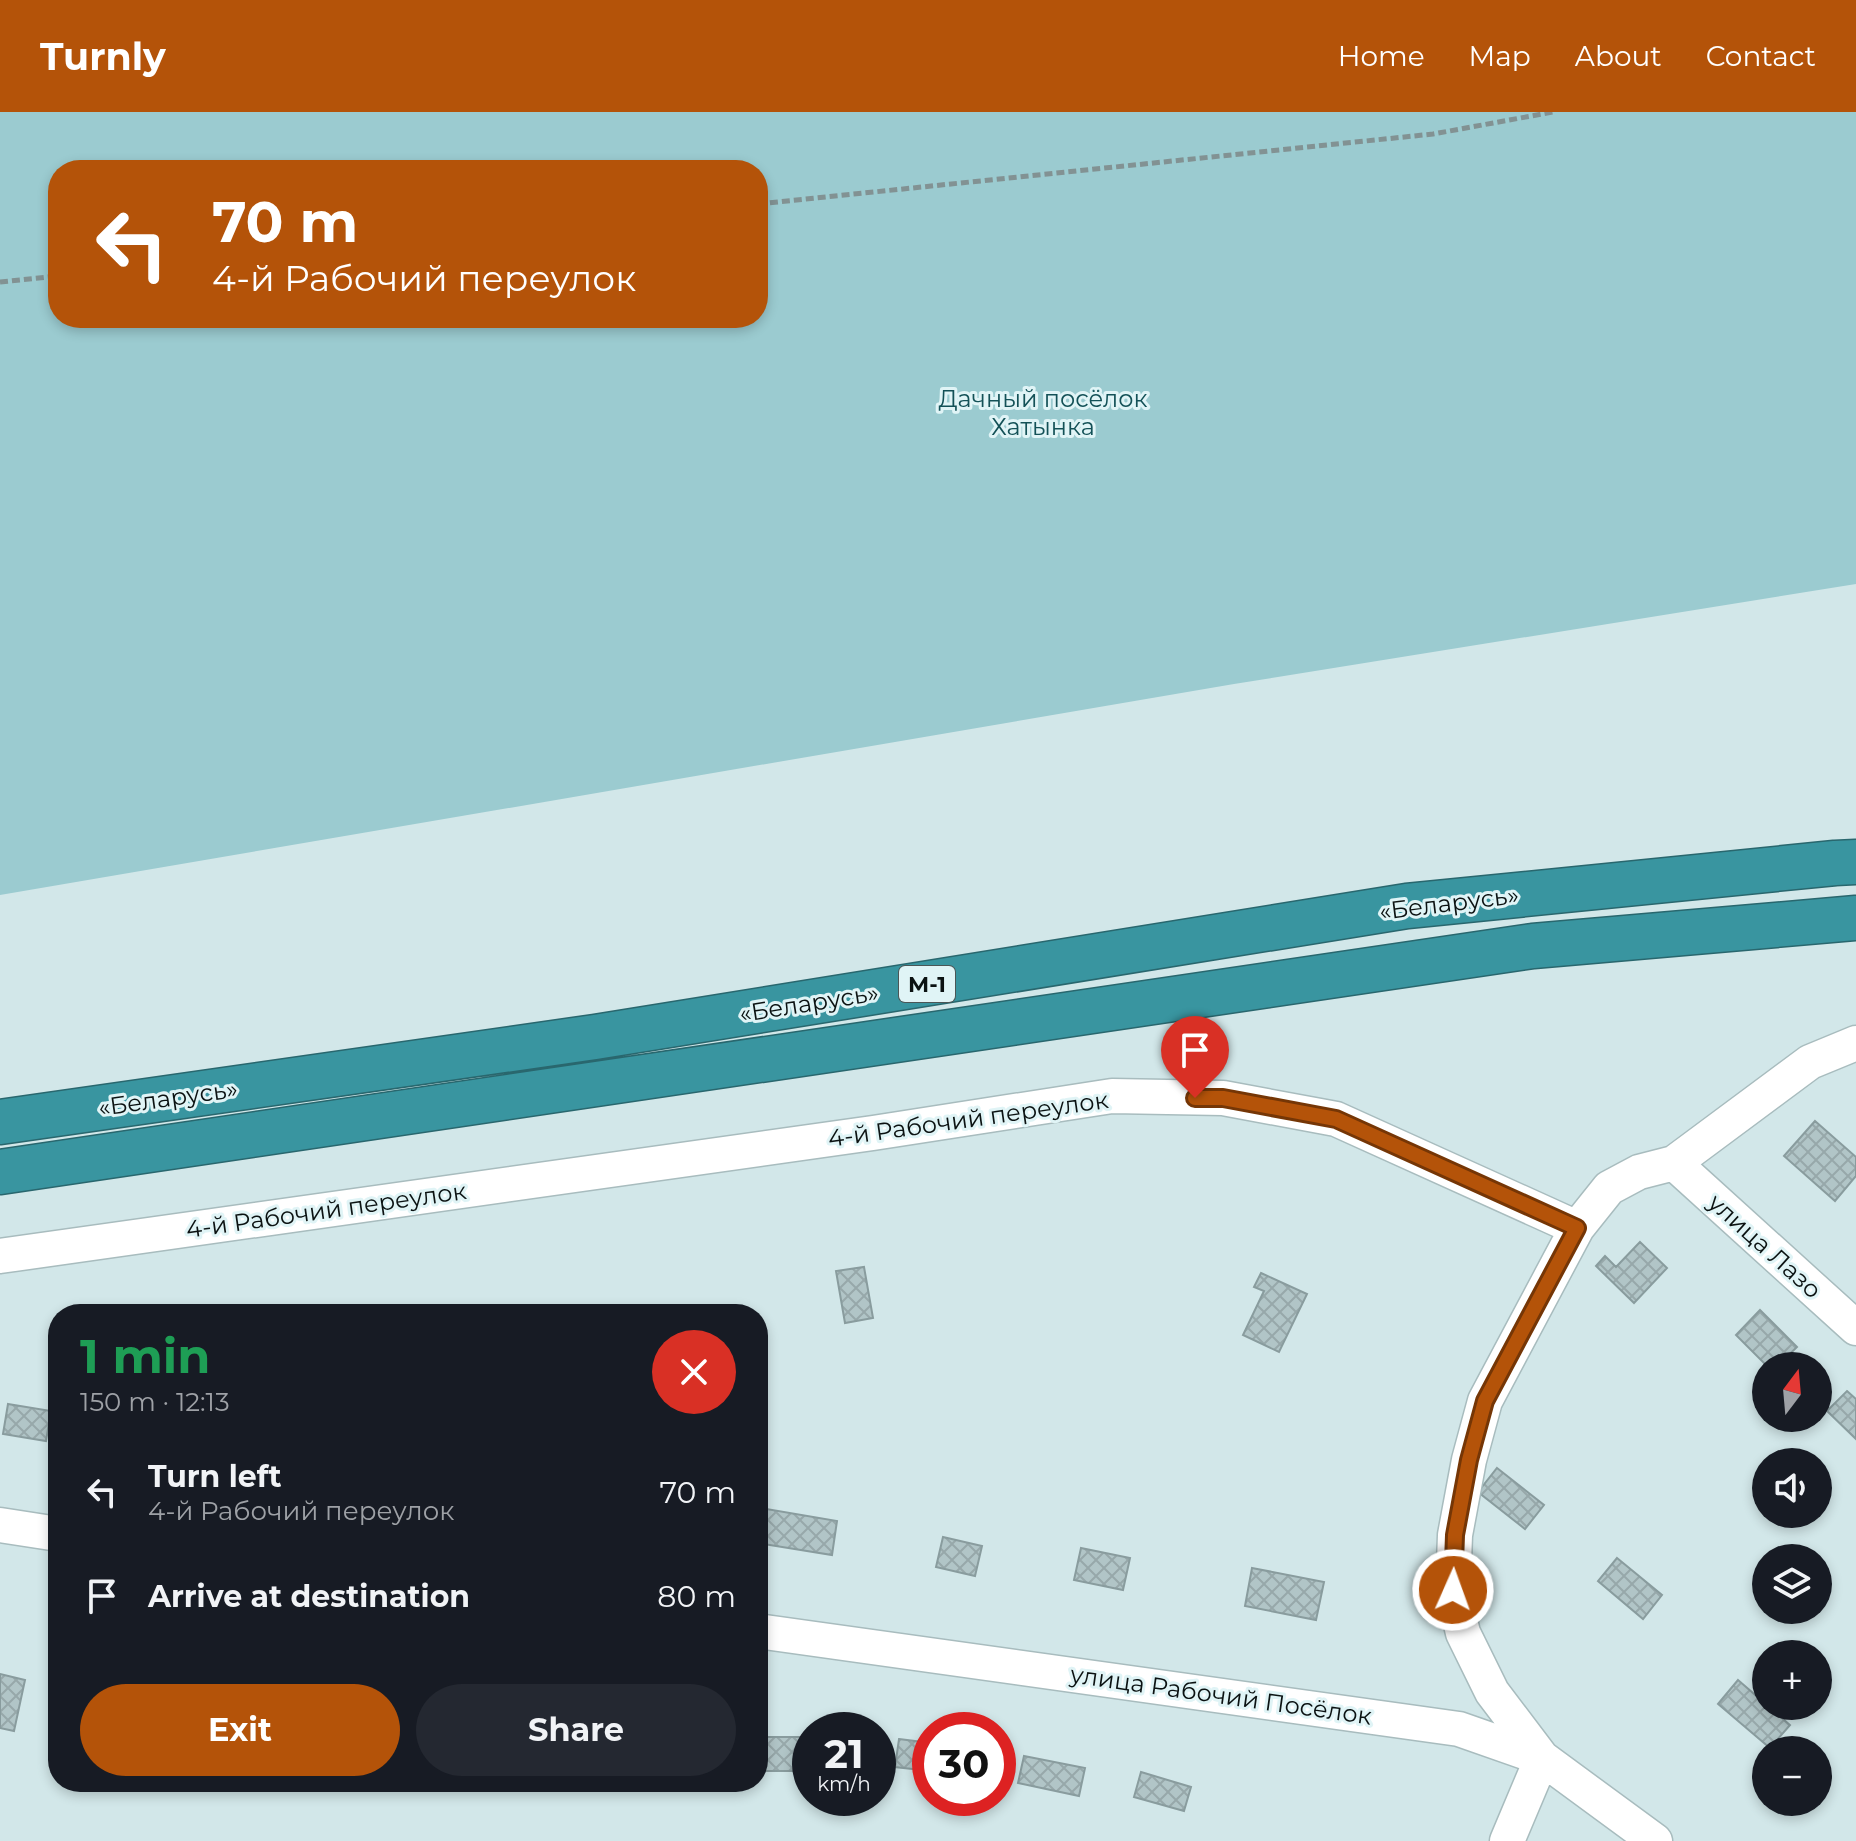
<!DOCTYPE html>
<html lang="en">
<head>
<meta charset="utf-8">
<style>
	body { margin:0; font-family:Montserrat,sans-serif; background:#242831; color:#f1f3f6; height:100vh; display:flex; flex-direction:column; font-size:30px; white-space:nowrap }
	* { box-sizing:border-box; margin:0 }
	p { font-size:26px; color:#9ea1a6 }
	.icon { flex:none; width:44px; height:44px; fill:none; stroke:currentColor; stroke-width:2; stroke-linecap:round; stroke-linejoin:round }
	.map { position:relative; flex:1; overflow:hidden }
	.sheet { position:absolute; left:48px; top:1192px; width:720px; height:488px; display:flex; flex-direction:column; background:#171b24; border-radius:32px; box-shadow:0 4px 12px #0003 }
	.sheet>* { flex:none }
	.guide { position:absolute; left:48px; top:48px; width:720px; height:168px; border-radius:32px; box-shadow:0 4px 12px #0003; background:#b45309; color:#fff; overflow:hidden }
	.needle { width:52px; rotate:16deg }
	.buttons { position:absolute; left:1752px; top:1240px; display:grid; gap:16px }
	.buttons a { display:grid; place-items:center; width:80px; height:80px; border-radius:50%; background:#171b24; box-shadow:0 4px 12px #0003; font-size:40px }
	.speed { position:absolute; left:792px; top:1600px; display:flex; gap:16px; font-size:40px; font-weight:700; text-align:center }
	.speed>* { display:grid; place-content:center; width:104px; height:104px; border-radius:50%; background:#171b24; box-shadow:0 4px 12px #0003; line-height:1 }
	.speed small { font-size:20px; font-weight:400 }
	.speed .limit { border:12px solid #d22; background:#fff; color:#111 }
	.pin { position:absolute; display:grid; place-items:center; width:68px; height:68px; color:#fff; margin:-82px -34px; border-radius:50% 50% 50% 0; rotate:-45deg; box-shadow:0 0 8px #0007 }
	.pin .icon { rotate:45deg }
	.me { position:absolute; width:88px; margin:-44px; rotate:2deg; stroke-linejoin:round; filter:drop-shadow(0 0 6px #0008) }
	.turn { display:flex; align-items:center; gap:28px; height:168px; padding:0 32px; font-size:36px }
	.turn .icon { width:104px; height:104px; stroke-width:2.5 }
	.turn b { display:block; font-size:56px; line-height:68px }
	.round { display:grid; place-items:center; flex:none; width:84px; height:84px; border-radius:42px; background:#242831 }
	.head { display:flex; align-items:center; justify-content:space-between; height:136px; padding:0 32px }
	h1 { font-size:48px; font-weight:700; line-height:60px; color:#1e9e55 }
	.cta { display:flex; gap:16px; margin-top:auto; padding:16px 32px }
	.cta a { flex:1; height:92px; border-radius:48px; background:#b45309; color:#fff; font-size:32px; font-weight:700; line-height:92px; text-align:center }
	.cta a+a { background:#242831; color:#f1f3f6 }
	ul { padding:0; list-style:none }
	li { display:flex; align-items:center; gap:24px; height:104px; padding:0 32px }
	li div { flex:1 }
	li b { display:block; font-size:30px }
	li em { font-style:normal }
	header { display:flex; align-items:center; gap:48px; box-sizing:border-box; height:112px; padding:0 40px; background:#b45309; color:#fff }
	header strong { font-size:38px }
	nav { display:flex; gap:44px; margin-inline-start:auto; font-size:28px }
	.map>svg:first-child { display:block }
</style>
</head>
<body>
<header>
<strong>Turnly</strong>
<nav><a>Home</a><a>Map</a><a>About</a><a>Contact</a></nav>
</header>
<div class="map">
<svg width="1856" height="1729" viewBox="0 0 1856 1729">
	<defs>
		<pattern id="building-cross-hatch" width="8" height="8" patternUnits="userSpaceOnUse" patternTransform="scale(2)"><rect width="8" height="8" fill="#b1c5c7"/><path d="M0 0l8 8M0 8l8-8" fill="none" stroke="#97a8aa"/></pattern>
	</defs>
	<rect width="100%" height="100%" fill="#d2e7e9"/>
	<path fill="#9bcbd0" fill-rule="evenodd" d="M0,0H1856V472L1234,572L0,783ZM58,58H758V206H58Z"/>
	<path fill="url(#building-cross-hatch)" stroke="#899c9e" stroke-width="2" d="M1815,1009L1856,1045V1064L1835,1089L1784,1044Z
		M1640,1130L1667,1156L1634,1191L1596,1154L1605,1144L1616,1155Z
		M864,1155L873,1206L845,1211L836,1159Z
		M1261,1161L1307,1182L1279,1240L1243,1223L1264,1179L1254,1175Z
		M1760,1198L1797,1235L1777,1254H1767L1736,1223Z
		M1847,1279L1856,1287V1327L1827,1299Z
		M8,1292L51,1299L46,1329L3,1322Z
		M1497,1356L1544,1393L1525,1417L1478,1380Z
		M761,1396L837,1409L832,1443L758,1431V1412Z
		M943,1425L982,1434L975,1464L936,1455Z
		M1081,1436L1130,1446L1123,1478L1074,1468Z
		M1617,1446L1662,1483L1643,1507L1598,1469Z
		M1252,1456L1324,1470L1316,1508L1245,1494Z
		M0,1562L25,1568L14,1619L0,1616Z
		M1738,1568L1790,1613L1770,1636L1718,1592Z
		M758,1625H810V1659H758Z
		M899,1627L930,1631V1659L895,1655Z
		M1024,1644L1085,1656L1079,1684L1018,1671Z
		M1141,1660L1191,1675L1184,1699L1134,1685Z"/>
	<g fill="none" stroke-linecap="round" stroke-linejoin="round">
		<defs>
			<path id="street" d="M1674,1051L1856,1216
				M0,1144L873,1021L1112,984L1223,986L1336,1007L1577,1116L1609,1076L1639,1060L1674,1051L1810,950L1856,931
				M0,1413L58,1422
				M758,1519L1459,1617L1542,1646L1655,1729
				M1542,1646L1492,1580L1463,1521L1453,1478L1455,1423L1469,1348L1485,1289L1577,1116
				M1507,1729L1542,1646"/>
			<path id="highway" d="M0,1010L595,925L1407,794L1835,751L1856,750
				M0,1060L1533,834L1856,806"/>
		</defs>
		<use href="#street" stroke="#a8bcbe" stroke-width="37"/>
		<use href="#highway" stroke="#29676e" stroke-width="47"/>
		<path stroke="#829293" stroke-width="5" stroke-dasharray="8 4" stroke-linecap="butt" d="M758,92L1433,22L1553,0
			M0,170L58,164"/>
		<use href="#street" stroke="#fff" stroke-width="34"/>
		<use href="#highway" stroke="#3995a0" stroke-width="44"/>
	</g>
	<g fill="none" stroke-linecap="round" stroke-linejoin="round">
		<defs>
			<path id="route" d="M1195,986H1223L1336,1007L1577,1116L1485,1289L1469,1348L1455,1423L1453,1478"/>
		</defs>
		<use href="#route" stroke="#753606" stroke-width="20"/>
		<use href="#route" stroke="#b45309" stroke-width="14"/>
	</g>
	<g text-anchor="middle" dominant-baseline="central" stroke-width="6" stroke-linejoin="round" paint-order="stroke">
		<rect fill="#e0f4f6" stroke="#4b5656" stroke-width="2" x="899" y="854" width="56" height="36" rx="6"/>
		<g font-size="22" font-weight="bold" fill="#0b1212">
			<text x="927" y="872">М-1</text>
		</g>
		<g font-size="24" fill="#135157" stroke="#e0f4f6">
			<text x="1043" y="286">Дачный посёлок<tspan x="1043" dy="28">Хатынка</tspan></text>
		</g>
		<g font-size="24" fill="#0b1212" stroke="#e0f4f6">
			<text transform="translate(1449 791) rotate(-7)">«Беларусь»</text>
			<text transform="translate(809 891) rotate(-9)">«Беларусь»</text>
			<text transform="translate(168 986) rotate(-8)">«Беларусь»</text>
			<text transform="translate(968 1007) rotate(-8)">4-й Рабочий переулок</text>
			<text transform="translate(326 1098) rotate(-8)">4-й Рабочий переулок</text>
			<text transform="translate(1765 1134) rotate(42)">улица Лазо</text>
			<text transform="translate(1221 1583) rotate(8)">улица Рабочий Посёлок</text>
		</g>
	</g>
</svg>
<div class="buttons">
<a><svg class="needle" viewBox="-14 -14 28 28"><path d="M0-13l5 13h-10z" fill="#e53935"/><path d="M0 13l5-13h-10z" fill="#9ea1a6"/></svg></a>
<a><svg class="icon" aria-label="sound" viewBox="0 0 24 24"><path d="M4 9h4l5-4v14l-5-4H4zM17 9q2 3 0 6"/></svg></a>
<a><svg class="icon" aria-label="layers" viewBox="0 0 24 24"><path d="M12 4l9 5-9 5-9-5zM3 14l9 5 9-5"/></svg></a>
<a>+</a>
<a>−</a>
</div>
<div class="speed"><div>21<small>km/h</small></div><div class="limit">30</div></div>
<div class="pin" style="left:1195px;top:986px;background:#d93025"><svg class="icon" aria-label="arrive" viewBox="0 0 24 24"><path d="M6 21V4h12l-3 4 3 4H6"/></svg></div>
<svg class="me" style="left:1453px;top:1478px" viewBox="-20 -20 40 40"><circle r="17" fill="#b45309" stroke="#fff" stroke-width="3"/><path d="M0-11L8 9 0 5-8 9z" fill="#fff"/></svg>
<div class="guide">
<div class="turn"><svg class="icon" aria-label="left" viewBox="0 0 24 24"><path d="M17 20v-9H6M10 6l-5 5 5 5"/></svg><div><b>70 m</b>4-й Рабочий переулок</div></div>
</div>
<section class="sheet">
<div class="head"><div><h1>1 min</h1><p>150 m · 12:13</p></div><a class="round" style="background:#d93025;color:#fff"><svg class="icon" aria-label="close" viewBox="0 0 24 24"><path d="M6 6l12 12M18 6L6 18"/></svg></a></div>
<ul>
<li><svg class="icon" aria-label="left" viewBox="0 0 24 24"><path d="M17 20v-9H6M10 6l-5 5 5 5"/></svg><div><b>Turn left</b><p>4-й Рабочий переулок</p></div><em>70 m</em></li>
<li><svg class="icon" aria-label="arrive" viewBox="0 0 24 24"><path d="M6 21V4h12l-3 4 3 4H6"/></svg><div><b>Arrive at destination</b></div><em>80 m</em></li>
</ul>
<div class="cta"><a>Exit</a><a>Share</a></div>
</section>
</div>
</body>
</html>
